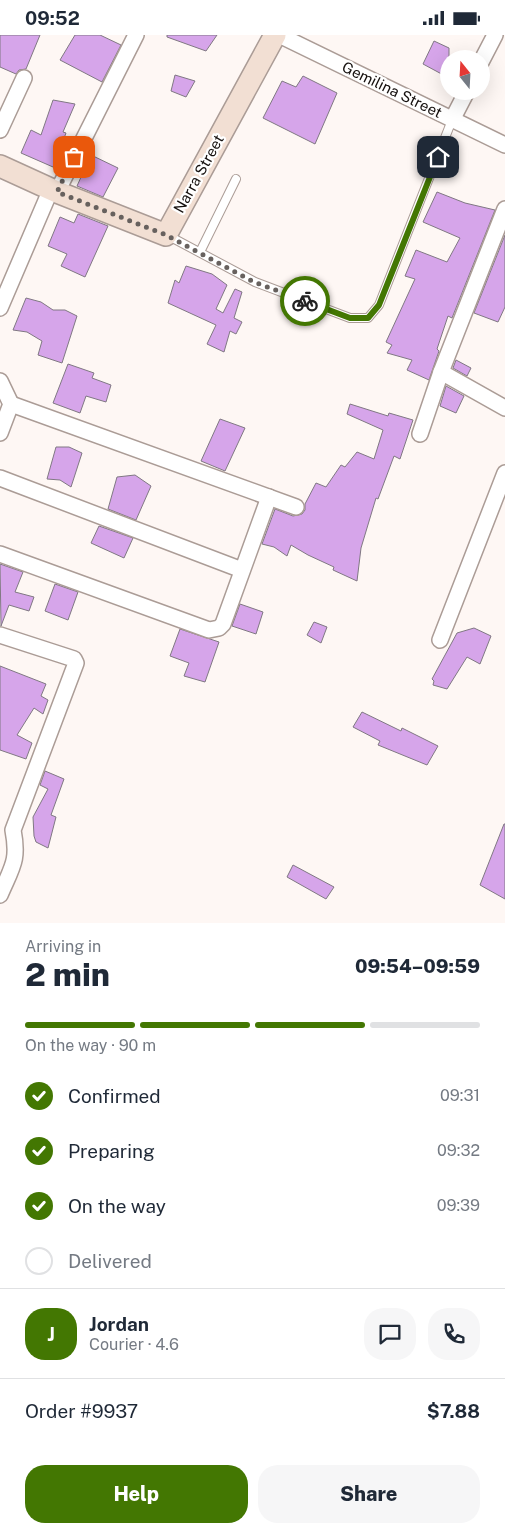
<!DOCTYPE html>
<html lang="en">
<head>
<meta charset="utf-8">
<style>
  body { margin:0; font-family:"Public Sans",sans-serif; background:#f6f6f7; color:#1f2937; height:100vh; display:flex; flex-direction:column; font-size:19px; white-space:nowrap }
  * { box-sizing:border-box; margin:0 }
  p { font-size:16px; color:#747a83 }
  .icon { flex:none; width:28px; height:28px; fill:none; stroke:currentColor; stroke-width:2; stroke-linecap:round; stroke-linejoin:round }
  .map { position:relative; height:888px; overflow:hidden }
  .panel { display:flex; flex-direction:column; background:#fff; flex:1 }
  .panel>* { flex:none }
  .needle { width:32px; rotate:342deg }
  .controls { position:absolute; left:440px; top:15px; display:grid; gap:10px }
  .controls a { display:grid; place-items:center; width:50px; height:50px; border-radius:50%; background:#fff; box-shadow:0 5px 20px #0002; font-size:25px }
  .pin { position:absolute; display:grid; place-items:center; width:42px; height:42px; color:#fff; margin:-21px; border-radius:10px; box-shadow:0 2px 8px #0006 }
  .courier { position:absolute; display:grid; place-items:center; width:50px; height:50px; margin:-25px; border:4px solid #437702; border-radius:50%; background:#fff; color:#222; box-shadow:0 1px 6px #0007 }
  .headline em { font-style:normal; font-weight:800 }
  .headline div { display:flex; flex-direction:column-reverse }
  .headline { display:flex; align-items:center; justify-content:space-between; height:85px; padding:0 25px }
  h1 { font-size:32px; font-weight:800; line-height:38px }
  .bar { display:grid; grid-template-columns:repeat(4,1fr); gap:8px 5px; align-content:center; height:60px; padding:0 25px }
  .bar i { height:6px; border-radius:4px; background:#e0e1e3 }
  .bar .current { background:#437702 }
  .bar p { grid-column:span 4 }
  .line { display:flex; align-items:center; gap:12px; padding:0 25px; border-top:1px solid #e0e1e3 }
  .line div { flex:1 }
  .round { display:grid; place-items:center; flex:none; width:52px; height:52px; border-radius:20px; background:#f6f6f7 }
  ol { padding:0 25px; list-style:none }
  li { display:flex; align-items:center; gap:15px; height:55px }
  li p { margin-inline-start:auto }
  li .icon { padding:5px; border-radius:50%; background:#437702; color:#fff; stroke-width:4 }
  li:last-child { color:#747a83 }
  li i { width:28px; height:28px; border:2px solid #e0e1e3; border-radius:50% }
  .action { display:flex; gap:10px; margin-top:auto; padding:10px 25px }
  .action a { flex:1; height:58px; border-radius:20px; background:#437702; color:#fff; font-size:20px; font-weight:800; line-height:58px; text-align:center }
  .action a+a { background:#f6f6f7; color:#1f2937 }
  .status { display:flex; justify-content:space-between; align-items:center; height:35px; padding:0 25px; background:#fff; direction:ltr }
  .status svg { height:14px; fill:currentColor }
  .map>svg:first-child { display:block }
</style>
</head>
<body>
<div class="status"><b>09:52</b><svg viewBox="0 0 49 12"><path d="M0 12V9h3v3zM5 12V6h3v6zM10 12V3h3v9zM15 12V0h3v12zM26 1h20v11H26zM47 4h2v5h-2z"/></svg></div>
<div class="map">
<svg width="505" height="888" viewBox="0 0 505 888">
  <rect width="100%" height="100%" fill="#fef7f4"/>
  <!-- building -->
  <g fill="#d6a5ea" stroke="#807883">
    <polygon points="0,0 40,0 26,34 19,35 16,39 0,32"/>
    <polygon points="75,0 100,0 121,10 102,47 60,25"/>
    <polygon points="167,0 217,0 206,16 167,2"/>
    <polygon points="434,6 449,13 449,43 423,29"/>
    <polygon points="175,40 195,46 186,62 171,56"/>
    <polygon points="303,41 337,58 315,109 263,83 282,46 296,52"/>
    <polygon points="53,65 75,69 63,97 66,98 53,132 21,118 31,95 41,100"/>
    <polygon points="91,120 118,133 103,162 77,151"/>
    <polygon points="437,157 465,168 495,175 452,283 448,281 437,314 439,316 429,345 407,335 412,325 387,318 392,310 386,307 415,244 405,241 416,215 447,227 460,203 423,187"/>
    <polygon points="78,179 108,191 85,242 61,231 67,219 48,211 60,182 74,188"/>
    <polygon points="505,200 505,272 498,287 474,278"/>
    <polygon points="186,231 212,239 227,250 216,274 223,278 235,254 242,257 234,283 242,287 236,299 230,296 224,317 207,309 216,290 168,268 175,245 179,248"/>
    <polygon points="26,263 41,267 53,275 65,275 77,281 62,328 38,320 42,306 27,297 13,295"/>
    <polygon points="456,325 471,333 467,341 453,333"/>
    <polygon points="68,329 94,338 92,343 111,350 106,367 86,361 80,378 53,368"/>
    <polygon points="446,351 464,361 456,378 440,371"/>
    <polygon points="350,369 388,381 389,378 413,385 400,424 394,421 378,464 376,463 361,513 357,546 333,535 334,532 308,520 291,510 287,521 274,512 262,509 275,474 293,481 302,479 305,475 305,469 316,448 326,452 341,430 345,432 357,417 374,424 383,395 347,379"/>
    <polygon points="220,384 245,393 225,436 201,426"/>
    <polygon points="56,412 69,412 82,418 71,452 60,445 47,444"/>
    <polygon points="135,440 151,451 136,485 108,474 117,442"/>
    <polygon points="99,491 133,503 124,523 91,508"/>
    <polygon points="0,529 23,537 15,557 34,562 29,576 9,570 1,591"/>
    <polygon points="55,549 78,557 68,585 45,576"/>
    <polygon points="240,569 263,577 256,599 232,591"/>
    <polygon points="314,587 327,592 321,608 307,600"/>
    <polygon points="474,593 491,601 480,629 467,622 447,654 433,650 434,646 432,644 457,598"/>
    <polygon points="180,594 219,607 205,647 184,641 189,628 170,621"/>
    <polygon points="0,631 46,649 41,661 48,665 43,679 34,673 17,700 32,708 26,724 0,715"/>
    <polygon points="362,677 401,696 402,693 438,711 427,730 378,710 380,706 353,692"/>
    <polygon points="45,736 64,744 51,780 56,782 48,813 36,807 34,801 33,782 48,754 40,750"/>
    <polygon points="504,789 505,789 505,864 480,850"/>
    <polygon points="293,830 334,852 326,864 287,842"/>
  </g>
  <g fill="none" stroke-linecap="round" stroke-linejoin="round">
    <defs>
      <g id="lane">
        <polyline points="167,200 255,247 350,283 368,283 379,270 452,85"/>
        <polyline points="200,217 236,144"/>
      </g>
      <g id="street">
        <polyline points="279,0 505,110"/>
        <polyline points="481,27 495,0"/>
        <polyline points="452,85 467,56"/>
        <polyline points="0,95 24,43"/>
        <polyline points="57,157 136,0"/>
        <polyline points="0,273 51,154"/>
        <polyline points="441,337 505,373"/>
        <polyline points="0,346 11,369 0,398"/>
        <polyline points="11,369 296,472"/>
        <polyline points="420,399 441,337 505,174"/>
        <polyline points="0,443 242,535"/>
        <polyline points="0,519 209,595 219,593 223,589 269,462"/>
        <path d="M0,600L74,624L76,628L13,795C19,826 12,832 0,860"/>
        <polyline points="440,605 505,438"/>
      </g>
      <polyline id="secondary" points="0,131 57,157 166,200 275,0"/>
    </defs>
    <!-- lane casing -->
    <use href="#lane" stroke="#ab9c96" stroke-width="10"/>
    <!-- street casing -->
    <use href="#street" stroke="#ab9c96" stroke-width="18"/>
    <!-- secondary casing -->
    <use href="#secondary" stroke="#ab9c96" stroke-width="24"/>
    <!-- lane -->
    <use href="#lane" stroke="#fff" stroke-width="8"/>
    <!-- street -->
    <use href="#street" stroke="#fff" stroke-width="15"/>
    <!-- secondary -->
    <use href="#secondary" stroke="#f2dfd3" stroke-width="21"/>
  </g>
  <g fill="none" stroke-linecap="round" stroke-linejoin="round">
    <!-- done -->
    <polyline stroke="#67615e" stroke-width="5" stroke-dasharray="0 9" points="74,122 57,157 166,200 254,247 305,266"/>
    <!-- route -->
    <polyline stroke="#437702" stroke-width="6" points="305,266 350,283 368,283 379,270 438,122"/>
  </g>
  <g text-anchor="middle" stroke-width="4.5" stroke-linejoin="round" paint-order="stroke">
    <!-- street labels -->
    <g font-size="15" fill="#15100e" stroke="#fff">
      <text transform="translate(392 55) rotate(26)" y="5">Gemilina Street</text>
      <text transform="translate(199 139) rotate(-61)" y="5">Narra Street</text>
    </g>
  </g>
</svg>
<div class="controls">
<a><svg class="needle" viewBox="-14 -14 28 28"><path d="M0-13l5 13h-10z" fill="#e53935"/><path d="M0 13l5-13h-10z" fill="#747a83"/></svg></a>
</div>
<div class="pin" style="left:74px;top:122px;background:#ea580c"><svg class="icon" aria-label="bag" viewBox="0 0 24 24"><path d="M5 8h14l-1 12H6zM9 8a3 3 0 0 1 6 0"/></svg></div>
<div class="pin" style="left:438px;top:122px;background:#1f2937"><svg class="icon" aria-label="home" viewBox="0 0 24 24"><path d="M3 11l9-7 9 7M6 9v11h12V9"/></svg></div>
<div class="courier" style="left:305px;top:266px"><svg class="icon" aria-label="bike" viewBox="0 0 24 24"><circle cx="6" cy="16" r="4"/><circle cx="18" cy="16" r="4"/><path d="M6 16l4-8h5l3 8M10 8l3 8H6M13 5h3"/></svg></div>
</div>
<section class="panel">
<div class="headline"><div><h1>2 min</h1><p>Arriving in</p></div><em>09:54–09:59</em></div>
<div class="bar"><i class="current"></i><i class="current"></i><i class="current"></i><i></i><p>On the way · 90 m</p></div>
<ol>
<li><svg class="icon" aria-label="check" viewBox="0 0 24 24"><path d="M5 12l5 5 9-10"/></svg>Confirmed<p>09:31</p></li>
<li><svg class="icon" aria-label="check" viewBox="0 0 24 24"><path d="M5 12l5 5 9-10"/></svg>Preparing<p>09:32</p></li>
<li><svg class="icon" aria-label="check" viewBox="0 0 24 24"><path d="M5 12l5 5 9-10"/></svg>On the way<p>09:39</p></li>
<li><i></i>Delivered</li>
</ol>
<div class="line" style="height:90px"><b class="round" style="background:#437702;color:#fff">J</b><div><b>Jordan</b><p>Courier · 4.6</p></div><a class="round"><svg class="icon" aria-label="chat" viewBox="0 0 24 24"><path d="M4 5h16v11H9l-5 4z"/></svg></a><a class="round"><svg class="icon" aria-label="phone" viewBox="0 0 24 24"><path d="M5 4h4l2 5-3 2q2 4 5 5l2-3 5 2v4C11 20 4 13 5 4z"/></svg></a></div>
<div class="line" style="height:65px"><div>Order #9937</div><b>$7.88</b></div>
<div class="action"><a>Help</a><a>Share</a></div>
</section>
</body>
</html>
